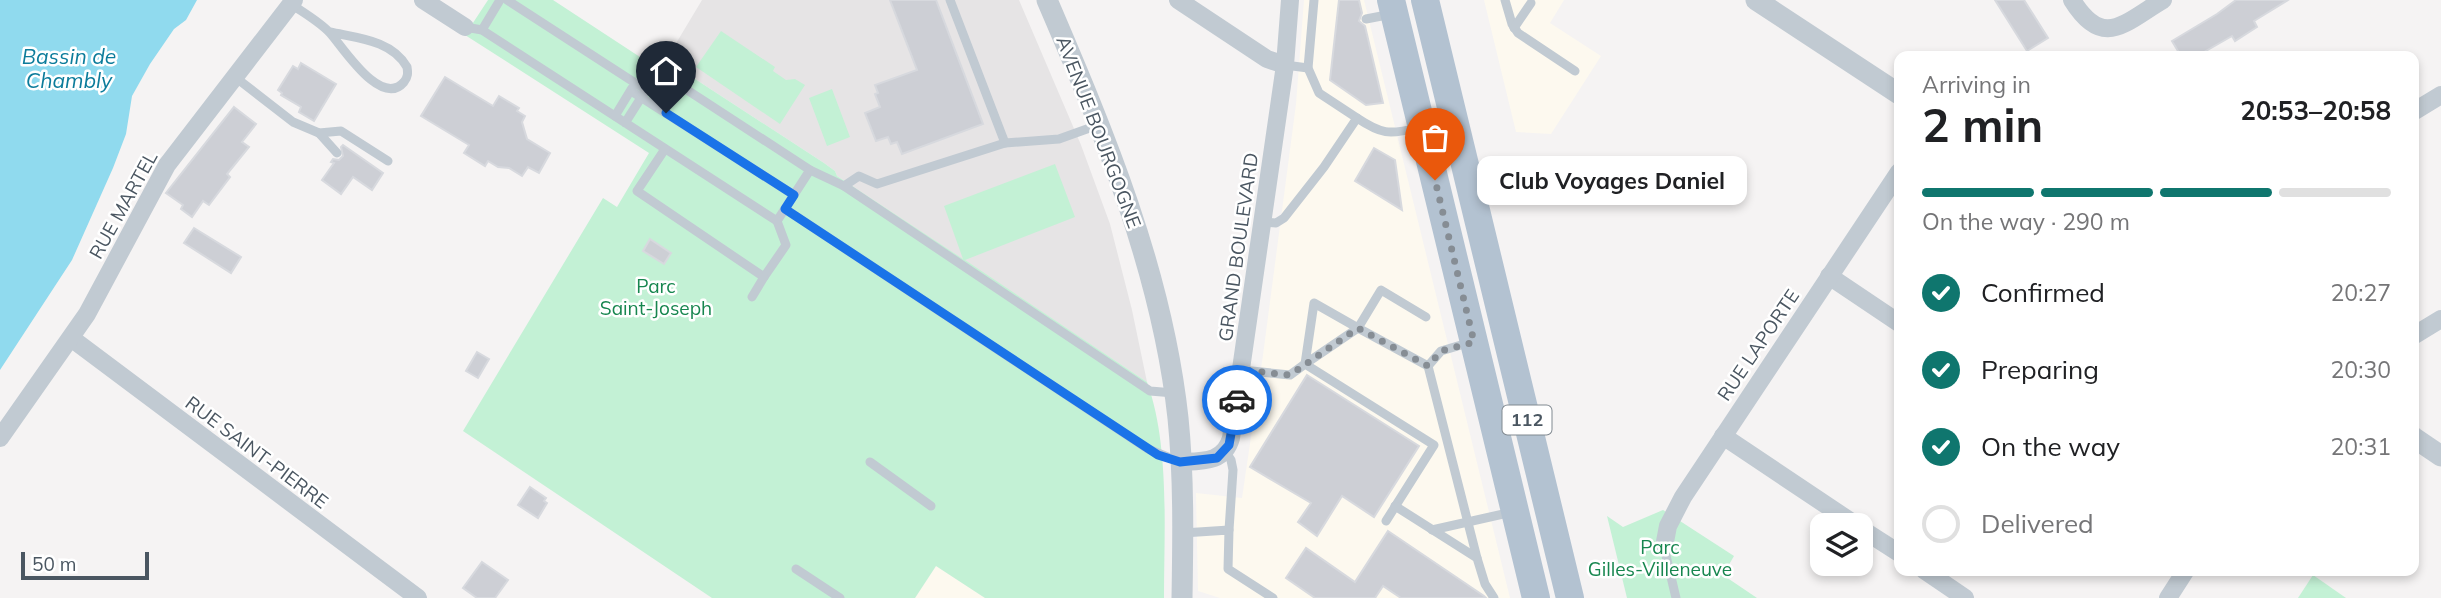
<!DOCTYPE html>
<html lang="en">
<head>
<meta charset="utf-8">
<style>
  body { margin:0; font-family:Mulish,sans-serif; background:#f6f6f6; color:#202124; height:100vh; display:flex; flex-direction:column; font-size:26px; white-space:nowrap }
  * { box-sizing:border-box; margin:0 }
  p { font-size:23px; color:#757577 }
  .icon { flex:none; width:38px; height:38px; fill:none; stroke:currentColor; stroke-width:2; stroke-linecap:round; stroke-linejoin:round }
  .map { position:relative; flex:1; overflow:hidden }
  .drawer { position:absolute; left:1894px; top:51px; width:525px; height:525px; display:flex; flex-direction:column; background:#fff; border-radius:14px; box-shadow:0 4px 10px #0003 }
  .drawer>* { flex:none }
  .tools { position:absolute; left:1810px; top:513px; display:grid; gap:14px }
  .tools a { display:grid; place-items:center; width:63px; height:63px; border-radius:14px; background:#fff; box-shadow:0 4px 10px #0003; font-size:35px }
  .scale { position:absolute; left:21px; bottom:18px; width:128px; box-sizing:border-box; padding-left:7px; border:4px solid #4a5661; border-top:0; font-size:19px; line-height:24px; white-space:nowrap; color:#4a5661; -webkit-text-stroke:5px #fff; paint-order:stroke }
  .pin { position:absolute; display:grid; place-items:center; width:60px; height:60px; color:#fff; margin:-72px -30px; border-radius:50% 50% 50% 0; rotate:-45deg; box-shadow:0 0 7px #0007 }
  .pin .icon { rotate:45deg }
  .courier { position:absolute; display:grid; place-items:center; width:70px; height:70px; margin:-35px; border:5px solid #1a73e8; border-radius:50%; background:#fff; color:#222; box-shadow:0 2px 9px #0007 }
  .bubble { position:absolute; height:49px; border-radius:14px; background:#fff; box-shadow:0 4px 10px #0003; font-size:23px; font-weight:700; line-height:49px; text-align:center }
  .summary em { font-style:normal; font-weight:700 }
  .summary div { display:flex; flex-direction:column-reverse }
  .summary { display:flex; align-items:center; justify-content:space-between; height:119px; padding:0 28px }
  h1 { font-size:46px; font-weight:700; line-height:52px }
  .bar { display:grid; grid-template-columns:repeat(4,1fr); gap:10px 7px; align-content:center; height:84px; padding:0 28px }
  .bar i { height:9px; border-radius:5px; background:#e0e0e0 }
  .bar .selected { background:#0f766e }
  .bar p { grid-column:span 4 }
  ol { padding:0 28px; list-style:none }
  li { display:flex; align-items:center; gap:21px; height:77px }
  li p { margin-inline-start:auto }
  li .icon { padding:7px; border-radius:50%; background:#0f766e; color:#fff; stroke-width:4 }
  li:last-child { color:#757577 }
  li i { width:38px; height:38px; border:4px solid #e0e0e0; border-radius:50% }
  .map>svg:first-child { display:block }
</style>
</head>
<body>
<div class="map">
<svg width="2441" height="598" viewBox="0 0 2441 598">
  <rect width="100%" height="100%" fill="#f5f3f3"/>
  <!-- commercial -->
  <g fill="#fdf9ef">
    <polygon points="1304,0 1364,0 1510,598 1220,598 1198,591 1196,493 1242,498 1263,355 1296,104"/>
    <polygon points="1484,0 1564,0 1550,23 1601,56 1551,134 1516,132"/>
    <polygon points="936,566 985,598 915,598"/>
  </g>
  <!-- education -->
  <polygon fill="#e6e4e5" points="702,0 1019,0 1081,145 1110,224 1132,310 1147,382 837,176 835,171 824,163 666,60"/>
  <!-- green -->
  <g fill="#c3f1d5">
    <path d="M488,0H553L640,57L666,60L824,163L835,171L837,176L963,259L944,206L1055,164L1075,217L965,260L1147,382C1170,445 1164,531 1164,598H985L936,566L915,598H712L463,431L603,198L617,207L649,153L465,35Z"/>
    <polygon points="721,31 775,67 773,71 786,80 795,79 805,85 780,124 696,67"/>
    <polygon points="832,89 850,137 827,146 809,98"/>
    <polygon points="1663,510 1734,556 1723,575 1757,598 1627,598 1607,516 1623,527"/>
    <polygon points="2313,575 2346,598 2298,598"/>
  </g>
  <!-- water -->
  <polygon fill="#90daee" points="0,0 197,0 186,20 174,29 150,64 132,96 126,134 113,168 72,260 0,370"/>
  <!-- building -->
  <g fill="#cdcfd5" stroke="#d7d9de" stroke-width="2">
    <polygon points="890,0 936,0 983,124 902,154 897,142 891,144 888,137 876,141 865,113 880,107 875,94 878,93 875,85 917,70"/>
    <polygon points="1339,0 1359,0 1362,13 1359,21 1365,26 1383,103 1366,105 1330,80"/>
    <polygon points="1995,0 2024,0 2048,38 2027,51"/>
    <polygon points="2236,0 2288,0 2254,21 2257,27 2235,41 2232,36 2197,56 2181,56 2172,41 2217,14"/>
    <polygon points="301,63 336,84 314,121 299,112 301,107 281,95 282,93 278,90 293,66 298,69"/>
    <polygon points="445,77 493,106 499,96 519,108 517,111 525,116 522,122 527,139 550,153 539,173 528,167 522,176 509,168 498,167 488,161 485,166 464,153 469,145 421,116"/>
    <polygon points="234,107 256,124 242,142 249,147 227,174 230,177 209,205 203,201 192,217 181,209 183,205 166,193"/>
    <polygon points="343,145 383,173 372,190 353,177 341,194 322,180 334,163 331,162 333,159 339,160 343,156 341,147"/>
    <polygon points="1374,148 1395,160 1402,210 1355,181"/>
    <polygon points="194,228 241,257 231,273 184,243"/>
    <polygon points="650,239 671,253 664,264 643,251"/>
    <polygon points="477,352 489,359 478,378 466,371"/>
    <polygon points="1307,375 1419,446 1374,517 1342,496 1317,536 1298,522 1311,503 1250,467"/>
    <polygon points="530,487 546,498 544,501 547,503 538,518 518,505"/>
    <polygon points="1388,531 1484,596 1486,598 1401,598 1383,586 1375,598 1315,598 1286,578 1306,548 1355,582"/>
    <polygon points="482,562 508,580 495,598 477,598 463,588"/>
  </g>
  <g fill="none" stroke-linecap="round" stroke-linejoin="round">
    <!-- service -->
    <g stroke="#c1cad2" stroke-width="9">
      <polyline points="507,0 646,90"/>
      <polyline points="950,0 1005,143"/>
      <polyline points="1505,0 1512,24 1518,33 1575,71"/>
      <path d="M291,4C304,13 320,22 330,33C342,46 381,109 404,82C408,77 408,73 407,67C392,40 357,38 330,32"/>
      <polyline points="1366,19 1392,14"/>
      <polyline points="465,27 482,30 777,221 810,170 658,71 625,123"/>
      <polyline points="1514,28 1531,3"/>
      <polyline points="482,30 500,0"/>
      <polyline points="1285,65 1308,68"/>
      <polyline points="235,77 293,122 319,133 341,131 388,161"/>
      <polyline points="631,91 794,195"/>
      <polyline points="615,116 632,88"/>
      <path d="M1357,118C1381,134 1389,135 1417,128"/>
      <polyline points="319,133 337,153"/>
      <polyline points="665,149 637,191 764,277 786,245 777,221"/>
      <polyline points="810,170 844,186 1150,391 1174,393"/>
      <polyline points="844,186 859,176 877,184 1005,143 1059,139 1098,125"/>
      <polyline points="785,209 1148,449 1180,462"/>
      <polyline points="1262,222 1276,223 1284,218 1324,167 1357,118 1319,93 1308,68 1314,0"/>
      <polyline points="752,297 764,277"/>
      <polyline points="1471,342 1441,351 1428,366 1477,558"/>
      <polyline points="1305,364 1314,303 1358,328 1381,290 1426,317"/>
      <polyline points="1305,364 1358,328 1428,366"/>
      <polyline points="1242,370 1290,375 1305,364 1434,445 1386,521"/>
      <polyline points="1225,451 1231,460 1233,470 1229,530"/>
      <polyline points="870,462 931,506"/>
      <polyline points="1395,506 1477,558 1485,584 1494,598"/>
      <polyline points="1432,530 1512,512"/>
      <polyline points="1183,533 1229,530 1228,569 1273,598"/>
      <polyline points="1664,547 1676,598"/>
      <polyline points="796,569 840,598"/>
    </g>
    <!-- minor -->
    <g stroke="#c1cad2" stroke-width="18">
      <polyline points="423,0 465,27"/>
      <polyline points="1178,0 1267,59 1285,65"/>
      <path d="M2072,0C2103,50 2124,23 2163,0"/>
      <polyline points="2413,112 2441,95"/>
      <polyline points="1829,276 1899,323"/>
      <polyline points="2413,336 2441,319"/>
      <polyline points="71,338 418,598"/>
      <polyline points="1723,436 1856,525"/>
      <polyline points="0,438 87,314 167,165 294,0"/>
      <path d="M1180,462C1202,461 1224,463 1231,438L1285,65L1290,0"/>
      <polyline points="1860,528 1899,553"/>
      <polyline points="1664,547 1668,526 1683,497 1899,172"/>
      <polyline points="1924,570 1965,598"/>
      <polyline points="2168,598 2186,570"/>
    </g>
    <!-- tertiary -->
    <g stroke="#c1cad2" stroke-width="21">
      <path d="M1047,0C1105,135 1162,271 1178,418C1184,477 1183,538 1182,598"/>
      <polyline points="1756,0 1899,94"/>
      <polyline points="2413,437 2441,456"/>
    </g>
    <!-- primary -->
    <g stroke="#b3c2d1" stroke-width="28">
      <polyline points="1391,0 1536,598"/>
      <polyline points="1425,0 1570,598"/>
    </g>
  </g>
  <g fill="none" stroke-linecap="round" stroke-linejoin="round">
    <!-- done -->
    <polyline stroke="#868d94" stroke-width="7" stroke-dasharray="0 12.6" points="1237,400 1242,370 1290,375 1358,328 1428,366 1441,351 1474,342 1435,180"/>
    <!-- route -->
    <polyline stroke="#1a73e8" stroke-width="9" points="666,113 794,195 785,209 1158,455 1180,462 1217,458 1229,445 1237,400"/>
  </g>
  <g text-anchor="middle" stroke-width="5" stroke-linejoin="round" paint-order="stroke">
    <!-- shield labels -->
    <rect fill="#fff" stroke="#808990" stroke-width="2" x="1502.5" y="405.5" width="49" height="29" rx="5"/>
    <g font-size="18" font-weight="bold" fill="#4a5661">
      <text x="1527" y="426">112</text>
    </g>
    <!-- street labels -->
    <g font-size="19" fill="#4a5661" stroke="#fff">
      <text transform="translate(1099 132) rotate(69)" y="7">AVENUE BOURGOGNE</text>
      <text transform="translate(123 205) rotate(-61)" y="7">RUE MARTEL</text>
      <text transform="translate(1238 247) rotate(-82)" y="7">GRAND BOULEVARD</text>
      <text transform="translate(1758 345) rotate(-56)" y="7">RUE LAPORTE</text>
      <text transform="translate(257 452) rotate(37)" y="7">RUE SAINT-PIERRE</text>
    </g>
    <!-- park labels -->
    <g font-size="19" fill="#17864f" stroke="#fff">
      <text x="656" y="293">Parc<tspan x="656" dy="22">Saint-Joseph</tspan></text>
      <text x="1660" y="554">Parc<tspan x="1660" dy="22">Gilles-Villeneuve</tspan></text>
    </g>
    <!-- water labels -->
    <g font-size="21" font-style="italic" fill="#0c7c9b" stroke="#fff">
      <text x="69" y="64">Bassin de<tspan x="69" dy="24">Chambly</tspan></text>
    </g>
  </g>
</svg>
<div class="tools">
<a><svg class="icon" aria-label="layers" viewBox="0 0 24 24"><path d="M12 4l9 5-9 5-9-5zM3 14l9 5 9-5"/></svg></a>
</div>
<div class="scale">50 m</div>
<div class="pin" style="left:1435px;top:180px;background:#ea580c"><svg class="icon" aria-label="bag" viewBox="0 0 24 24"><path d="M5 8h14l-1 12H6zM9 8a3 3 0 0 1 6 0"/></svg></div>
<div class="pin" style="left:666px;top:113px;background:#1f2937"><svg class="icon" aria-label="home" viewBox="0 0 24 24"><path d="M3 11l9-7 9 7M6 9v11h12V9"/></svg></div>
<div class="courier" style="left:1237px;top:400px"><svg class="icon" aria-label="car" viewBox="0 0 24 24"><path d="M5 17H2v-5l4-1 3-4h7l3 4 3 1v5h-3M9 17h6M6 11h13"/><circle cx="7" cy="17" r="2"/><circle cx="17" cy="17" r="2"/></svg></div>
<div class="bubble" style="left:1477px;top:156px;width:270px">Club Voyages Daniel</div>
<section class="drawer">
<div class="summary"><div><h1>2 min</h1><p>Arriving in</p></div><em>20:53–20:58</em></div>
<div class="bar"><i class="selected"></i><i class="selected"></i><i class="selected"></i><i></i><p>On the way · 290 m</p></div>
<ol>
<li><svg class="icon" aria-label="check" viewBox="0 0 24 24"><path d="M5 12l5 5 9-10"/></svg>Confirmed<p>20:27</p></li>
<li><svg class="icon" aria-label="check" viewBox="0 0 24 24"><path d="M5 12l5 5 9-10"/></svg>Preparing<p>20:30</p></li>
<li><svg class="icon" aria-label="check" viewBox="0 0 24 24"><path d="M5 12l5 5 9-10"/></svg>On the way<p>20:31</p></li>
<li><i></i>Delivered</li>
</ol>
</section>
</div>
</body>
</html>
